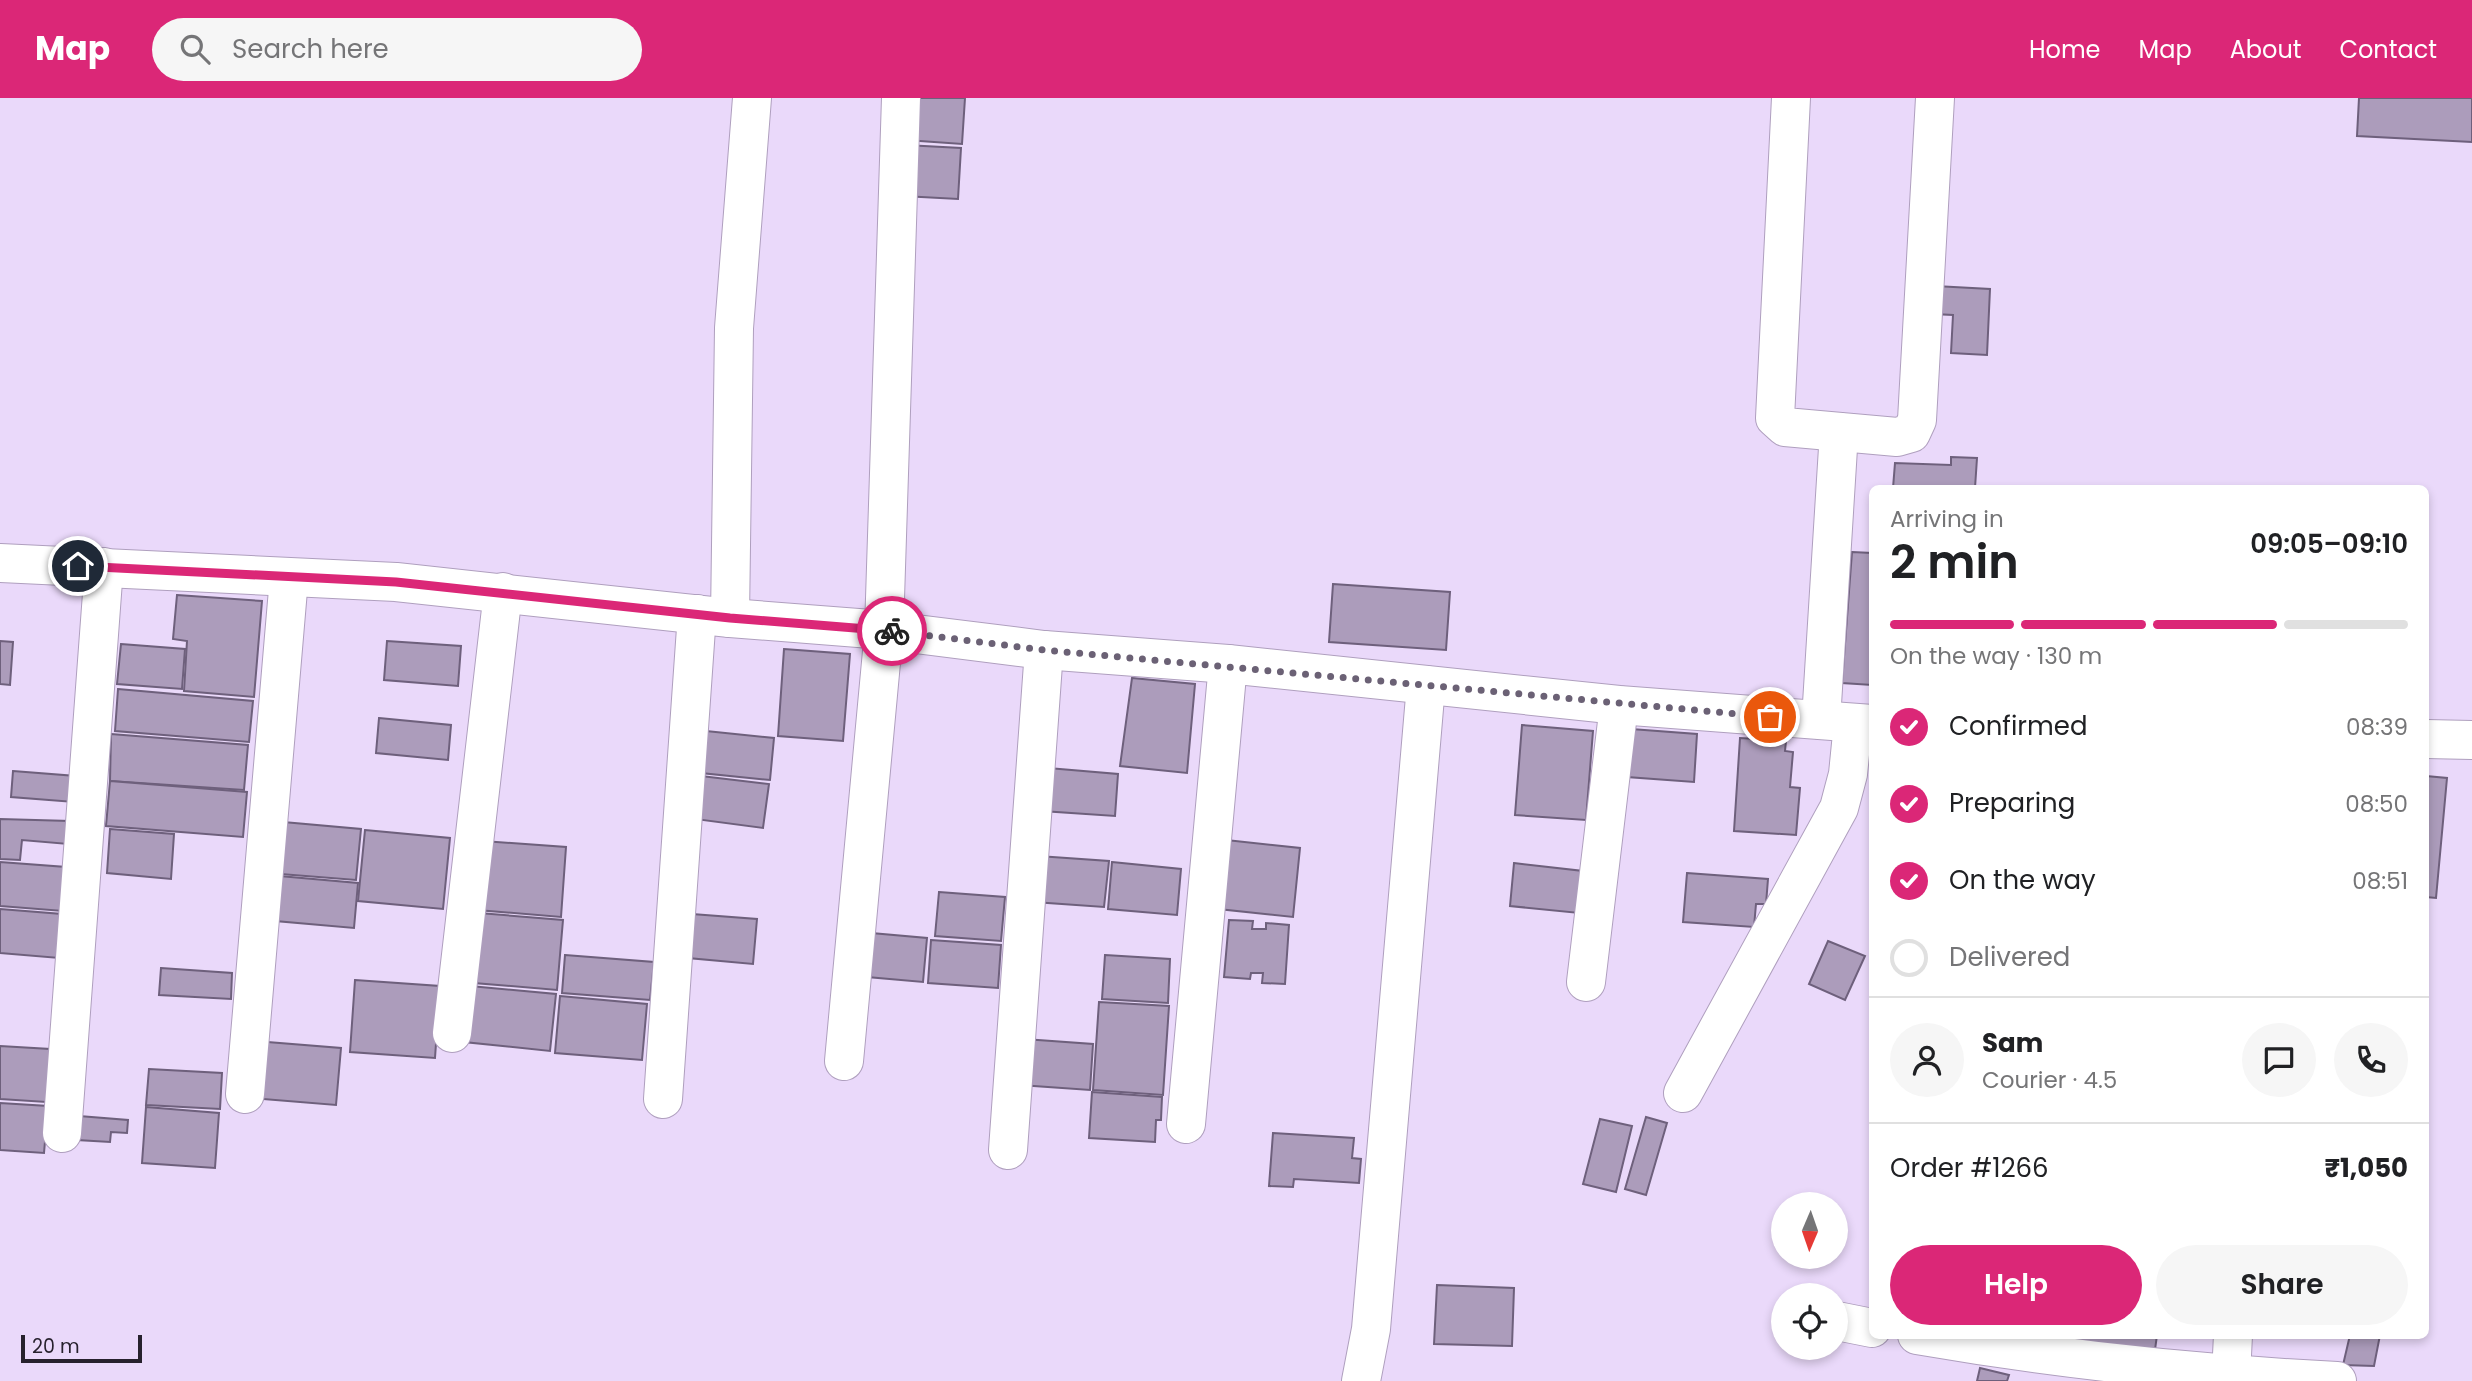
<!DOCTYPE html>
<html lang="en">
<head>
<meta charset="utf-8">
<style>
  body { margin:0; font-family:Poppins,sans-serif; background:#f6f6f6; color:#202124; height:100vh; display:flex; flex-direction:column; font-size:26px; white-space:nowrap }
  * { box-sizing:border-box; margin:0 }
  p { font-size:23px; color:#757577 }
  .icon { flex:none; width:38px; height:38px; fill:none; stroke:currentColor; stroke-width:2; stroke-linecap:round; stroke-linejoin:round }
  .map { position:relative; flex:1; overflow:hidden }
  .details { position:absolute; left:1869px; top:387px; width:560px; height:854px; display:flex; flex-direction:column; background:#fff; border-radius:10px; box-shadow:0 4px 10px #0003 }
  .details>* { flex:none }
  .needle { width:46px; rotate:182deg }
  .buttons { position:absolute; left:1771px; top:1094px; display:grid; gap:14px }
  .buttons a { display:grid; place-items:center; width:77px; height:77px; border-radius:50%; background:#fff; box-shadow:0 4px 10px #0003; font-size:35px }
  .scale { position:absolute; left:21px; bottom:18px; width:121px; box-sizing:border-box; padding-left:7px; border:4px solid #27212d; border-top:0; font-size:19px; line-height:24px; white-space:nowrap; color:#27212d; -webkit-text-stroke:5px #ead9fa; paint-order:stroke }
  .pin { position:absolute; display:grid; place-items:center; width:60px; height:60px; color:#fff; margin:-30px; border:4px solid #fff; border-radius:50%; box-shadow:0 2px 7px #0007 }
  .courier { position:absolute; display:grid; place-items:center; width:70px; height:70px; margin:-35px; border:5px solid #db2777; border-radius:50%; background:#fff; color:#222; box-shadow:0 2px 9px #0007 }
  .summary em { font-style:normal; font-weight:600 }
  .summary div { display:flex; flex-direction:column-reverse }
  .summary { display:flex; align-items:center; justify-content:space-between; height:119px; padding:0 21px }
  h1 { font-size:46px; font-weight:600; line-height:52px }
  .bar { display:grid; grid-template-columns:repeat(4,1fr); gap:10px 7px; align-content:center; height:84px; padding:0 21px }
  .bar i { height:9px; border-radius:5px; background:#e0e0e0 }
  .bar .selected { background:#db2777 }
  .bar p { grid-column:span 4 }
  .line { display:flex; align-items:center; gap:18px; padding:0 21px; border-top:2px solid #e0e0e0 }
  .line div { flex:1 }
  .round { display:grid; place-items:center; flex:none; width:74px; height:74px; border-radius:37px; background:#f6f6f6 }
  ol { padding:0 21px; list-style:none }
  li { display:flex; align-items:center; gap:21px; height:77px }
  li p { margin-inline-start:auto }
  li .icon { padding:7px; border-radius:50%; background:#db2777; color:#fff; stroke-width:4 }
  li:last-child { color:#757577 }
  li i { width:38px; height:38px; border:4px solid #e0e0e0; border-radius:50% }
  .action { display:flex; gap:14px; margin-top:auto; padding:14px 21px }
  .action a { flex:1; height:80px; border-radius:42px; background:#db2777; color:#fff; font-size:28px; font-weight:600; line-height:80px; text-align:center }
  .action a+a { background:#f6f6f6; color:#202124 }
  header { display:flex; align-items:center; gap:42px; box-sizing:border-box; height:98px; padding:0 35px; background:#db2777; color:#fff }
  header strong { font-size:33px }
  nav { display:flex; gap:38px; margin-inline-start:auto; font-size:24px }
  .search { width:490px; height:63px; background:#f6f6f6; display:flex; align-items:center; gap:18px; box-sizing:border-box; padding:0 24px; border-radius:38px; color:#757577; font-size:26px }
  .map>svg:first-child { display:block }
</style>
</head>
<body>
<header>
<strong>Map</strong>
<div class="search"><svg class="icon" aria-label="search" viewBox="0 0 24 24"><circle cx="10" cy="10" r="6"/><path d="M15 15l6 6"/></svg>Search here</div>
<nav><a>Home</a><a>Map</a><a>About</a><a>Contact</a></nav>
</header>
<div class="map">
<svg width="2472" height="1283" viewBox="0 0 2472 1283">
  <rect width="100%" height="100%" fill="#ead9fa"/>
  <!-- building -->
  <g fill="#ac9cbb" stroke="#6e607c" stroke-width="2">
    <polygon points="908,0 965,0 962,46 906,42"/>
    <polygon points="2359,0 2472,0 2472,44 2357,38"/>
    <polygon points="905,47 961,50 958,101 903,98"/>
    <polygon points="1935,188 1990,191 1987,257 1951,255 1953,217 1933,216"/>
    <polygon points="1951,359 1977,360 1975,390 1893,390 1895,365 1951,367"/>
    <polygon points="1852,454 1872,455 1872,587 1842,585"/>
    <polygon points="1333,486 1450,494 1446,552 1329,544"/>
    <polygon points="177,497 262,503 254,599 184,593 187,543 173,541"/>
    <polygon points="0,543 13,544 10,587 0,586"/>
    <polygon points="387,543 461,548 458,588 384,582"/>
    <polygon points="121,546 185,551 182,591 117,586"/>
    <polygon points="784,551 850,556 843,643 778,638"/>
    <polygon points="1132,580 1195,586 1187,675 1120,668"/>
    <polygon points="118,591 253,603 249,644 115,633"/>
    <polygon points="379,620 451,627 448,662 376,655"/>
    <polygon points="1522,627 1593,633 1586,722 1515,717"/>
    <polygon points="1631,631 1697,636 1694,684 1627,679"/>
    <polygon points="706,633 774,640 770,682 701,675"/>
    <polygon points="111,636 248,647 244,692 110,683"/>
    <polygon points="1740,640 1786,643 1785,653 1793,654 1790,689 1800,690 1796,737 1734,733"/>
    <polygon points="1048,670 1118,676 1115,718 1042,713"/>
    <polygon points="13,673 76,678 74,704 11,699"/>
    <polygon points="701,678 769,686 763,730 695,721"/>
    <polygon points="2426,678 2447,680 2436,800 2426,799"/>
    <polygon points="110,683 247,694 243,739 106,728"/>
    <polygon points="0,721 70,723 68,746 22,742 20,762 0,761"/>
    <polygon points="272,723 361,731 356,782 268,775"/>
    <polygon points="110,731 174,736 171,781 107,775"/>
    <polygon points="365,732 450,740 443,811 358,803"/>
    <polygon points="1217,741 1300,750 1293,819 1209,810"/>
    <polygon points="483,743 566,749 561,819 477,812"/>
    <polygon points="1038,758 1109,763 1104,809 1034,804"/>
    <polygon points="0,764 66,769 63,813 0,808"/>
    <polygon points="1112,764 1181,771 1177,817 1108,811"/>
    <polygon points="1514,765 1583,773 1579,815 1510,808"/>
    <polygon points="1687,775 1768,781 1766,806 1756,806 1754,829 1683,824"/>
    <polygon points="268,777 358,785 354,830 264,822"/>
    <polygon points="939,794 1005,799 1001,843 935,838"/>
    <polygon points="0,811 62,816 59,860 0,855"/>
    <polygon points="479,815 563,822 557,892 474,885"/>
    <polygon points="692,816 757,821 753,866 688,860"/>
    <polygon points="1229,822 1253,823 1252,831 1266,831 1266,825 1289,827 1285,886 1262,885 1263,875 1251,875 1250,881 1224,879"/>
    <polygon points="860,834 927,840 923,884 856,878"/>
    <polygon points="931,842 1001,847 998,890 928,885"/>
    <polygon points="1828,843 1865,858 1845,902 1809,886"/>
    <polygon points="565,857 654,864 650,902 562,895"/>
    <polygon points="1105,857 1170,861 1168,905 1102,901"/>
    <polygon points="161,870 232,875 231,901 159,897"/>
    <polygon points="355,882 440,888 435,960 350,954"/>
    <polygon points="470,888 556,896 550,953 464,944"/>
    <polygon points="560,898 647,906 642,962 555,955"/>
    <polygon points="1099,904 1169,908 1163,997 1093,992"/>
    <polygon points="1024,941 1093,946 1090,992 1020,987"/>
    <polygon points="255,943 341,950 336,1007 250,1000"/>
    <polygon points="0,948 50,951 46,1004 0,1001"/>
    <polygon points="149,971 222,975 220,1011 146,1007"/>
    <polygon points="1092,994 1162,999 1161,1022 1156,1022 1155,1044 1089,1040"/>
    <polygon points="0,1005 48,1008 44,1055 0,1052"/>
    <polygon points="146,1009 219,1015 215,1070 142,1065"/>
    <polygon points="79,1018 128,1022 127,1035 111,1034 110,1044 77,1042"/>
    <polygon points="1646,1019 1667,1025 1646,1097 1625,1091"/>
    <polygon points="1600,1021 1632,1028 1616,1094 1583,1086"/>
    <polygon points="1273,1035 1354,1040 1352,1060 1361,1061 1359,1085 1294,1081 1293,1089 1269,1088"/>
    <polygon points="1437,1187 1514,1190 1512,1248 1434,1246"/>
    <polygon points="2058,1237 2157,1237 2155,1252 2056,1250"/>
    <polygon points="2350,1237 2380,1237 2374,1268 2343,1267"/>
    <polygon points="1980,1270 2009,1277 2007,1283 1977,1283"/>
  </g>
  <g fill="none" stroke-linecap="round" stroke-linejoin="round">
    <defs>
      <g id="minor">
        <polyline points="1791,0 1775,320 1785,329 1897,339 1911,335 1917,322 1935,0"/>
        <polyline points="0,465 396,484 730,520 884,532 1044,552 1228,566 1619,607 1872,626"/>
        <polyline points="730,520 734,230 752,0"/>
        <polyline points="1821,622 1839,334"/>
        <polyline points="2426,641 2472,642"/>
        <polyline points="1586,884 1619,607"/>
        <polyline points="452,935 503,494"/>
        <polyline points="844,963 884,532 901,0"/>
        <polyline points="1683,995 1839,710 1848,676 1853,626"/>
        <polyline points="245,996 289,480"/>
        <polyline points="663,1001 697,516"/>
        <polyline points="1186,1026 1228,566"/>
        <polyline points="62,1035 104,469"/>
        <polyline points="1008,1052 1044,552"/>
        <polyline points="1837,1223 1872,1230"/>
        <path d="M1917,1237C2056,1261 2196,1276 2337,1283"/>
        <polyline points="2231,1277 2233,1237"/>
        <polyline points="1361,1283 1371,1231 1426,587"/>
      </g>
    </defs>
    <!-- minor casing -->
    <use href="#minor" stroke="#af9fbe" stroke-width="40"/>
    <!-- minor -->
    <use href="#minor" stroke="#fff" stroke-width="38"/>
  </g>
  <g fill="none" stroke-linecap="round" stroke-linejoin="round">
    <!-- done -->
    <polyline stroke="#6b6175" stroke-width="7" stroke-dasharray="0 12.6" points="892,533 1044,552 1770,619"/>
    <!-- route -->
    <polyline stroke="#db2777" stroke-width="9" points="78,468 396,484 730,520 892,533"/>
  </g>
</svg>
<div class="buttons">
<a><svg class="needle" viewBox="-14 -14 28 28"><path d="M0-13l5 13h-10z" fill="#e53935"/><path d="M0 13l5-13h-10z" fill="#757577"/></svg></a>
<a><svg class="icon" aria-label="locate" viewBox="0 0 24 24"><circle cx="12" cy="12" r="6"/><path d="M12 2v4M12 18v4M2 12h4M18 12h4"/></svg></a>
</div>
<div class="scale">20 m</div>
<div class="pin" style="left:1770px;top:619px;background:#ea580c"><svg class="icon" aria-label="bag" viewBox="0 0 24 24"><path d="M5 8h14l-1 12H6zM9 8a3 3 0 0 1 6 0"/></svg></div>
<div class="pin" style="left:78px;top:468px;background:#1f2937"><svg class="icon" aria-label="home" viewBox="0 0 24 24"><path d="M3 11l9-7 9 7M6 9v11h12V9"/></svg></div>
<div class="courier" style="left:892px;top:533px"><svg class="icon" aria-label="bike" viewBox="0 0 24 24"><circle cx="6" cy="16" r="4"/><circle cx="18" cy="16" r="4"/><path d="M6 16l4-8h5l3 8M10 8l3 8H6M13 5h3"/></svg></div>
<section class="details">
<div class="summary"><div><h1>2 min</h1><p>Arriving in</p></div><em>09:05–09:10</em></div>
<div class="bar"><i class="selected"></i><i class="selected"></i><i class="selected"></i><i></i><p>On the way · 130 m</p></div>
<ol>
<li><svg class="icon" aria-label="check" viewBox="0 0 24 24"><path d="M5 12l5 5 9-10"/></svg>Confirmed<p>08:39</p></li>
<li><svg class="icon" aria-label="check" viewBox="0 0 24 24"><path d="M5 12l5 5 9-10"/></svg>Preparing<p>08:50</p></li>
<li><svg class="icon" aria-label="check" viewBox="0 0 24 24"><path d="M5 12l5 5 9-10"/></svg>On the way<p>08:51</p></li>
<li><i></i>Delivered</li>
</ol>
<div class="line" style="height:126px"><a class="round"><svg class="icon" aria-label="person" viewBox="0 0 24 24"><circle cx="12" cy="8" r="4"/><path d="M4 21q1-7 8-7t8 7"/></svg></a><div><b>Sam</b><p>Courier · 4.5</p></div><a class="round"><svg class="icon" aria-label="chat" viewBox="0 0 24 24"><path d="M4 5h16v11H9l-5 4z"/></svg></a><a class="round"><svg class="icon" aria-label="phone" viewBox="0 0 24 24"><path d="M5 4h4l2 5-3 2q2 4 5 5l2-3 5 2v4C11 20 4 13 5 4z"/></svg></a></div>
<div class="line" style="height:91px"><div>Order #1266</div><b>₹1,050</b></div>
<div class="action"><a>Help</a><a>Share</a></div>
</section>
</div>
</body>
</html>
